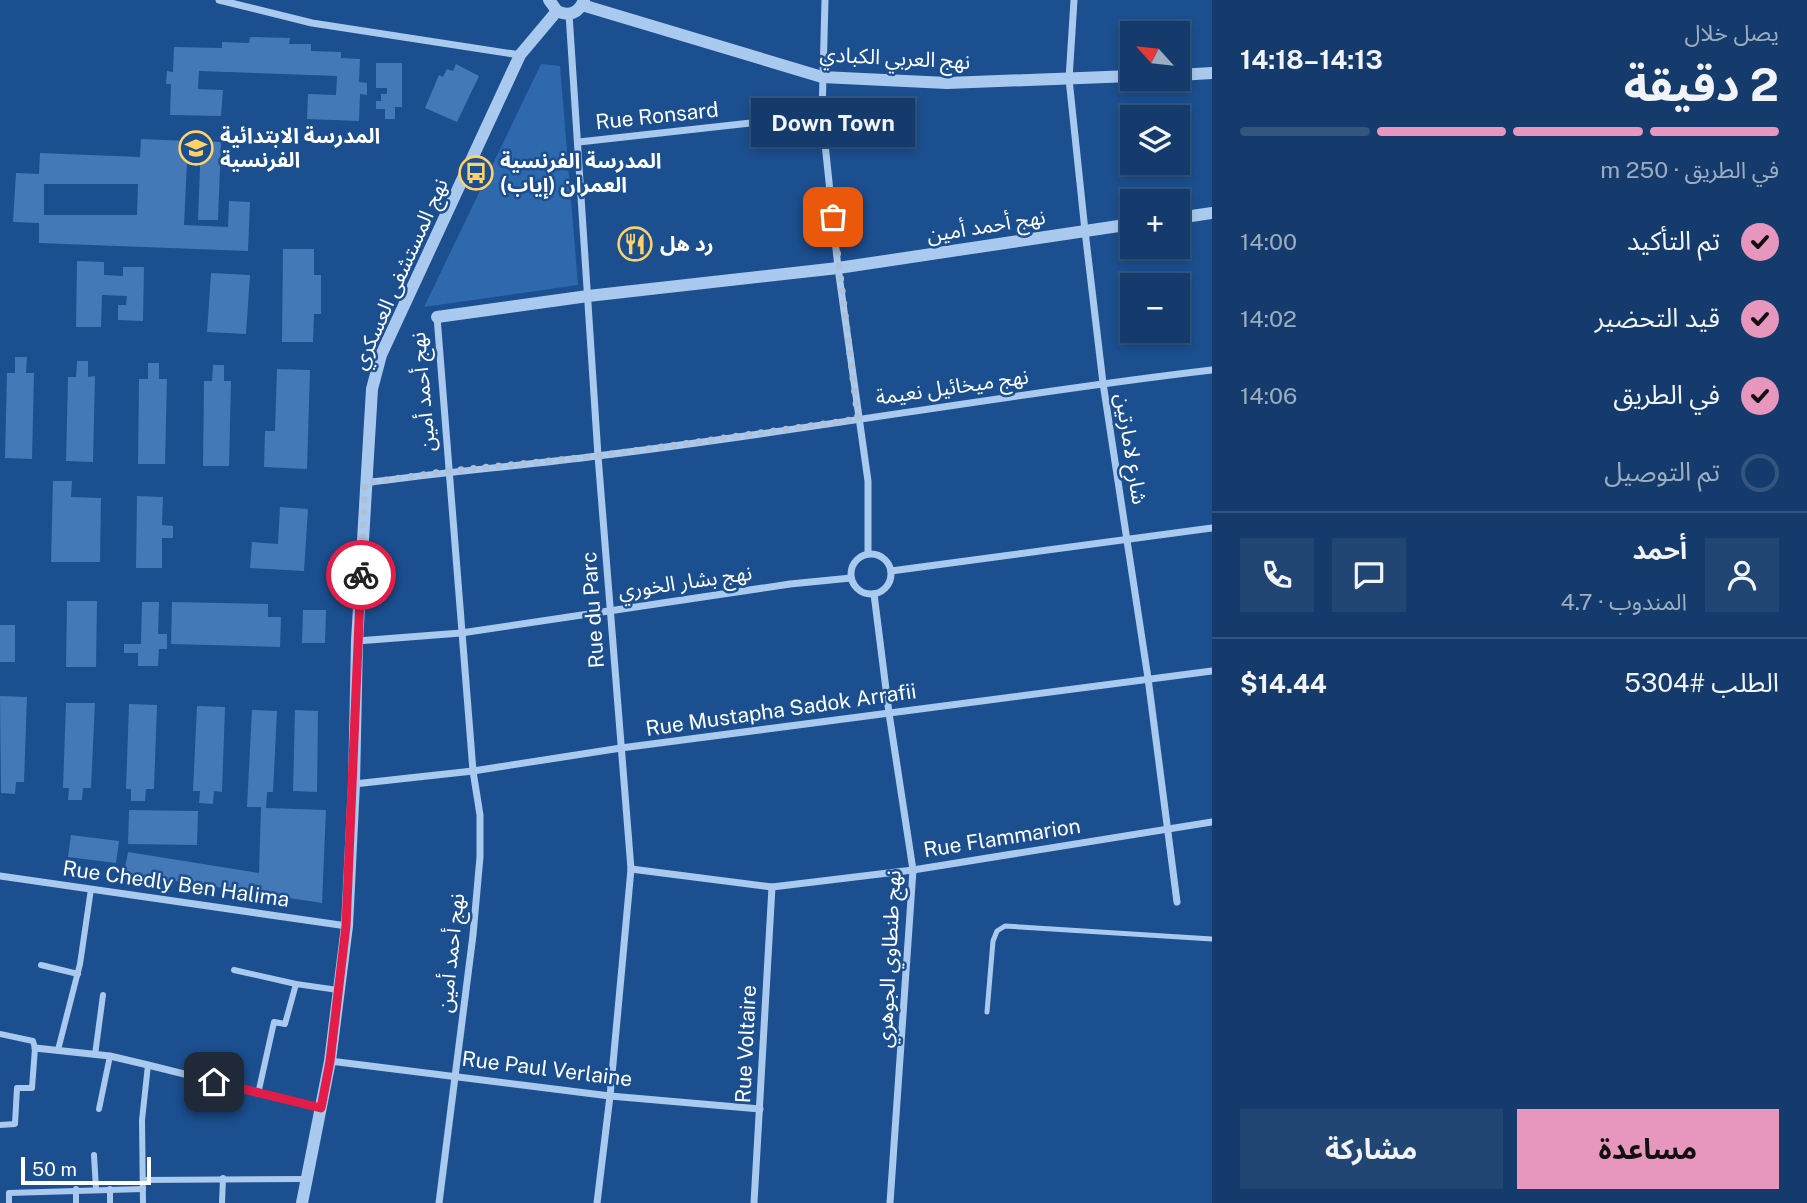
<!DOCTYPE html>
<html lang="ar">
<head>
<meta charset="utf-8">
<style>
  body { margin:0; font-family:"Public Sans","Noto Sans Arabic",sans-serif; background:#214673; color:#f1f3f6; direction:rtl; height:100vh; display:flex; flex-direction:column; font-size:26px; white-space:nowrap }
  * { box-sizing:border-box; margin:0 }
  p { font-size:23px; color:#9dadc1 }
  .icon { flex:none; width:38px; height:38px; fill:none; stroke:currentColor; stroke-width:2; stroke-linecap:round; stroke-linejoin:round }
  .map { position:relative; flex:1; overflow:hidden; direction:ltr }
  .drawer { display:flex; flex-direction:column; background:#143b6b; width:595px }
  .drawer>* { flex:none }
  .needle { width:46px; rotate:297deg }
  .tools { position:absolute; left:1120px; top:21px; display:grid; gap:14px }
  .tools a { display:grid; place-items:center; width:70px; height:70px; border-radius:0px; background:#143b6b; box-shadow:0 4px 10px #0003,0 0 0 2px #33557e; font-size:35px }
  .scale { position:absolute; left:21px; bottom:18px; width:130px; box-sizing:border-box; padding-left:7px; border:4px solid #fff; border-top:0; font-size:19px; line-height:24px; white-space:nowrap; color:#fff; -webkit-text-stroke:5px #1b4f8f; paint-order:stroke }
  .pin { position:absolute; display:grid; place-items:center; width:60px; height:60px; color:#fff; margin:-30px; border-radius:14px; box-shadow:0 4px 10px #0006 }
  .courier { position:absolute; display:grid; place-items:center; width:70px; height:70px; margin:-35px; border:5px solid #e11d48; border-radius:50%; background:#fff; color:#222; box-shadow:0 2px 9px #0007 }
  .bubble { position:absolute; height:49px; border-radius:0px; background:#143b6b; box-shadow:0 4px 10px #0003,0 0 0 2px #33557e; font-size:23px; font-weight:700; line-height:49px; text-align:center; direction:rtl }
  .overview em { font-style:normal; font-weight:700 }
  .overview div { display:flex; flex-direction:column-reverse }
  .overview { display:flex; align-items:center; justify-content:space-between; height:119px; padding:0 28px }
  h1 { font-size:46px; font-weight:700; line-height:52px }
  .bar { display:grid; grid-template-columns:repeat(4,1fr); gap:10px 7px; align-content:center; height:84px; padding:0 28px }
  .bar i { height:9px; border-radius:5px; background:#33557e }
  .bar .current { background:#e797bd }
  .bar p { grid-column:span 4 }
  .line { display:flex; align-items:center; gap:18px; padding:0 28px; border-top:2px solid #33557e }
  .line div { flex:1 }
  .round { display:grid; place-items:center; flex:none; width:74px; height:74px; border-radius:0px; background:#214673 }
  ol { padding:0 28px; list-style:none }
  li { display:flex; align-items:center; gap:21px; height:77px }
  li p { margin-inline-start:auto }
  li .icon { padding:7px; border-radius:50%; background:#e797bd; color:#111; stroke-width:4 }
  li:last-child { color:#9dadc1 }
  li i { width:38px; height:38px; border:4px solid #33557e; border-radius:50% }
  .button { display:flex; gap:14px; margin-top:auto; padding:14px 28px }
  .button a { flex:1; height:80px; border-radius:0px; background:#e797bd; color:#111; font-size:28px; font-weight:700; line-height:80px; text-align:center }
  .button a+a { background:#214673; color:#f1f3f6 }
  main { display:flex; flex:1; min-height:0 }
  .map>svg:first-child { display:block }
</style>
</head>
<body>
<main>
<section class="drawer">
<div class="overview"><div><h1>2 دقيقة</h1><p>يصل خلال</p></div><em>14:13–14:18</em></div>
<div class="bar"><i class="current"></i><i class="current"></i><i class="current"></i><i></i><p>في الطريق · 250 m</p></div>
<ol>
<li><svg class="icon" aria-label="check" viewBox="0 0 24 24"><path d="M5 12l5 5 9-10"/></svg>تم التأكيد<p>14:00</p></li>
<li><svg class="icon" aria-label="check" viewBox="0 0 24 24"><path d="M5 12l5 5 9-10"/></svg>قيد التحضير<p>14:02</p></li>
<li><svg class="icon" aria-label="check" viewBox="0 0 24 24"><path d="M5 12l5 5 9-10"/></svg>في الطريق<p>14:06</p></li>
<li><i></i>تم التوصيل</li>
</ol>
<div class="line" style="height:126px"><a class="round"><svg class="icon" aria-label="person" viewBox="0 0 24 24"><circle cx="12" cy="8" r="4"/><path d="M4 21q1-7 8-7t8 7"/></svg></a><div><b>أحمد</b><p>المندوب · 4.7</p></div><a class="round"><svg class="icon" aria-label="chat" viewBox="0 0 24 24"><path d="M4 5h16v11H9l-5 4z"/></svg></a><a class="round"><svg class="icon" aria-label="phone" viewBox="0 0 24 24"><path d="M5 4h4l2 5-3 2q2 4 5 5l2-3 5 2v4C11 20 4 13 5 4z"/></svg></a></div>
<div class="line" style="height:91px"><div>الطلب #5304</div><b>$14.44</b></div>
<div class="button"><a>مساعدة</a><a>مشاركة</a></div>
</section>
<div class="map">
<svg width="1212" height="1203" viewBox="0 0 1212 1203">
  <rect width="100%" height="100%" fill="#1b4f8f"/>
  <!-- green -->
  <polygon fill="#2e69ad" points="541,64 560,66 578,285 424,307"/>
  <!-- building -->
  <g fill="#4478b7" fill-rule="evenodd">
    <polygon points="250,37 290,38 289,44 311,44 311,51 341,52 341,58 360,59 359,82 367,83 367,95 360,94 359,121 307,119 308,94 336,95 337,76 199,71 198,89 223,90 221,116 170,115 171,84 166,84 167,71 173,72 174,47 222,48 222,42 249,43"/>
    <polygon points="376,63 402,63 402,107 395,107 395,119 385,119 385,109 376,109 376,101 381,101 381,94 387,94 387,88 376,88"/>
    <polygon points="456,64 479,76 457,122 425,108 439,75 443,77 447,69 453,71"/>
    <path d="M141,139L188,141L184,225L228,227L229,201L250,202L248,251L39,243V223L13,222L16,173L39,174L40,153L140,157ZM44,184H138L137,215H44Z"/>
    <polygon points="201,141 221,142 218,220 198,220"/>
    <polygon points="283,249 314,249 314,275 321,275 321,314 314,314 313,342 282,342"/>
    <polygon points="77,261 104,262 104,275 123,276 123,267 144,267 143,321 118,320 118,305 126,305 127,296 102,295 101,327 76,327"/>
    <polygon points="211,273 250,275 246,334 207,332"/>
    <polygon points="15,357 27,357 26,373 34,373 32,459 5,458 7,373 15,373"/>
    <polygon points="77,361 88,361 88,377 95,376 93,462 66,461 68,377 76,377"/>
    <polygon points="148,363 159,363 159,379 167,379 165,464 138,464 139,379 148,379"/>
    <polygon points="213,365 224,365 224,381 231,381 229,466 203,466 204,381 212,381"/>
    <polygon points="277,369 310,370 307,469 264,467 265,431 275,431"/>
    <polygon points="53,481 72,481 71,497 101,498 100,562 51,562"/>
    <polygon points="137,496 163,497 162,525 173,526 173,538 162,538 162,568 136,568"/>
    <polygon points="280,507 308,509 304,571 250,568 252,542 278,544"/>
    <polygon points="67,601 97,601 96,667 66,667"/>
    <polygon points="142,602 159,602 158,634 167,634 167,649 159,649 158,666 138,666 138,653 124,653 124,644 141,644"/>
    <polygon points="172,602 268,604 268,617 281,617 280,647 171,644"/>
    <polygon points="303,610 326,610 325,643 302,643"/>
    <rect x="0" y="625" width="15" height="37"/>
    <polygon points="0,696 27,697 24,782 16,782 15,794 1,793"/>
    <polygon points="66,703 95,703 91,788 83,788 82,800 68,800 69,788 63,788"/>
    <polygon points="129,704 157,705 154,789 146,789 145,801 131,801 131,789 126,789"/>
    <polygon points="197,706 225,707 222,792 214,791 213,804 199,803 200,791 193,791"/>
    <polygon points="252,710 277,711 273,792 267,792 266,808 326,810 322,903 124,873 128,852 259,873 261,807 247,807"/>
    <polygon points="295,710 318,711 317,792 293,791"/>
    <polygon points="129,810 198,811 197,845 128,844"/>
    <polygon points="71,835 119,841 116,863 68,857"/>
  </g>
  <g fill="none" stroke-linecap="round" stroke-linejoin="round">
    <!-- service -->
    <polyline stroke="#a9c9ee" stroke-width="5" points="987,1012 993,941 997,931 1005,926 1212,939"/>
    <!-- pedestrian -->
    <g stroke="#a9c9ee" stroke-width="6">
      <polyline points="41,965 78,974"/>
      <polyline points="234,970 296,984 338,990"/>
      <polyline points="0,1034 33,1041 35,1048 32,1088 17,1088 15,1124 0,1125"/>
      <polyline points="58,1050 80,964 91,889"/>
      <polyline points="95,1055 103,995"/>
      <polyline points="258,1094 274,1022 285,1024 296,984"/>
      <polyline points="99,1109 110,1056"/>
      <polyline points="94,1155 96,1189"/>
      <polyline points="143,1180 306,1179"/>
      <polyline points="76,1189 76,1203"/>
      <polyline points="110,1189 110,1203"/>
      <polyline points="9,1203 9,1193 143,1189"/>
      <polyline points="143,1203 142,1120 148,1065"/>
      <polyline points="222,1203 223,1178"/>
    </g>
    <!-- minor -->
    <g stroke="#a9c9ee" stroke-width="7">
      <polyline points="219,0 312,23 520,55"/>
      <polyline points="825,0 822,115 838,268 868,481 868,554"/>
      <polyline points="1074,0 1069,79 1085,231 1103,383 1148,678 1177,902"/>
      <polyline points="569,14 598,456 631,869 610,1096 597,1203"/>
      <polyline points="579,142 822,115"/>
      <polyline points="437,317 473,771 480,815 480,857 473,935 439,1203"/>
      <path d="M365,483C443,472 520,466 597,456C803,431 1006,394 1212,370"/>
      <circle cx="871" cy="574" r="20"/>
      <polyline points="891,571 1212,528"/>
      <polyline points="874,594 889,713 913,870 890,1203"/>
      <polyline points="357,641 461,633 790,584 851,578"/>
      <polyline points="354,784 473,771 621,748 1212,671"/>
      <polyline points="631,869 772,887 913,870 1212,822"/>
      <polyline points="0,876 347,926"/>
      <polyline points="35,1048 110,1056 148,1065 321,1108"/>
      <polyline points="330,1061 610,1096 760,1109"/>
      <polyline points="754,1203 772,887"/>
    </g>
    <!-- tertiary -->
    <g stroke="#a9c9ee" stroke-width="12">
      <path d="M549,0L557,11C569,17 579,13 584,0"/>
      <polyline points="582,5 822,77 947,83 1132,76"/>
      <polyline points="1178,75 1212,73"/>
      <polyline points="1178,218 1212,213"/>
      <polyline points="437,317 588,296 838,268 1132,224"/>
      <polyline points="302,1203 330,1061 347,926 354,784 357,641 372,389 381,355 520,55 557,11"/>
    </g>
  </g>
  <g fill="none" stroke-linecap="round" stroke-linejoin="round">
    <!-- done -->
    <polyline stroke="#afc1d8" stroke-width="7" stroke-dasharray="0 12.6" points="361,575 365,483 449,471 598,456 858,419 833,217"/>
    <!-- route -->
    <polyline stroke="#e11d48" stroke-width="9" points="214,1082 321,1108 330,1061 346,926 361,575"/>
  </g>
  <!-- icons -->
  <defs>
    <symbol id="school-ring" viewBox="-11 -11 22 22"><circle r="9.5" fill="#1b4f8f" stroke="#ffd166" stroke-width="1.5"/><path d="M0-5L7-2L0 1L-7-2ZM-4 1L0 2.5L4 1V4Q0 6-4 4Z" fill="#ffd166"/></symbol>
    <symbol id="bus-ring" viewBox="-11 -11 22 22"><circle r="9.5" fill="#1b4f8f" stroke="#ffd166" stroke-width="1.5"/><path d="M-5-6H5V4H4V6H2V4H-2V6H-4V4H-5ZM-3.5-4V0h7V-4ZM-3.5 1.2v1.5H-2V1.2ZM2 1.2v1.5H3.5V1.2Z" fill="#ffd166"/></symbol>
    <symbol id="restaurant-ring" viewBox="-11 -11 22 22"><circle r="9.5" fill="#1b4f8f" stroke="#ffd166" stroke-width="1.5"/><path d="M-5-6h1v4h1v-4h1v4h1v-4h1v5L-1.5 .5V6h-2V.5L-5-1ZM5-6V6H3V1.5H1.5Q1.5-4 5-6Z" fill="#ffd166"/></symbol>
  </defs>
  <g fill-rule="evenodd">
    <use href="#school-ring" x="177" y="129" width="38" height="38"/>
    <use href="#bus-ring" x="457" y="154" width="38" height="38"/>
    <use href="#restaurant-ring" x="616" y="225" width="38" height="38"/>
  </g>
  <g text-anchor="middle" stroke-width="5" stroke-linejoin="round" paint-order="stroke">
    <!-- street labels -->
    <g font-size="21" fill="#fff" stroke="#1b4f8f">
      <text transform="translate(895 58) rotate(3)" y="7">نهج العربي الكبادي</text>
      <text transform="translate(657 116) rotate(-6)" y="7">Rue Ronsard</text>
      <text transform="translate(986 226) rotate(-9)" y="7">نهج أحمد أمين</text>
      <text transform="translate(400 274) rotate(-66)" y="7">نهج المستشفى العسكري</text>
      <text transform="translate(952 387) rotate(-8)" y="7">نهج ميخائيل نعيمة</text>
      <text transform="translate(423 392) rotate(-95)" y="7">نهج أحمد أمين</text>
      <text transform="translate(1131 449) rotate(81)" y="7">شارع لامارتين</text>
      <text transform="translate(685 582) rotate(-8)" y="7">نهج بشار الخوري</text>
      <text transform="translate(593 610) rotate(-94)" y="7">Rue du Parc</text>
      <text transform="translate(781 710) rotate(-8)" y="7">Rue Mustapha Sadok Arrafii</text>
      <text transform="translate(1002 838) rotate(-9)" y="7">Rue Flammarion</text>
      <text transform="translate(176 884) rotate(8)" y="7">Rue Chedly Ben Halima</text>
      <text transform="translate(451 953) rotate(-84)" y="7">نهج أحمد أمين</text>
      <text transform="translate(889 959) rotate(-87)" y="7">نهج طنطاوي الجوهري</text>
      <text transform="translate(746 1044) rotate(-87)" y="7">Rue Voltaire</text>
      <text transform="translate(547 1069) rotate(7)" y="7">Rue Paul Verlaine</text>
    </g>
    <!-- poi labels -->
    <g font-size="21" font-weight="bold" fill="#fff" stroke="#1b4f8f" text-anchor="start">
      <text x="220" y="143">المدرسة الابتدائية<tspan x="220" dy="24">الفرنسية</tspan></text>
      <text x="500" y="168">المدرسة الفرنسية<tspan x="500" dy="24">العمران (إياب)</tspan></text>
      <text x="660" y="251">رد هل</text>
    </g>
  </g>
</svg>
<div class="tools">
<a><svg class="needle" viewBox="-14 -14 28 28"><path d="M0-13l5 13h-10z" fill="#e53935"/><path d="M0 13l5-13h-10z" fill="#9dadc1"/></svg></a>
<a><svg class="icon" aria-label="layers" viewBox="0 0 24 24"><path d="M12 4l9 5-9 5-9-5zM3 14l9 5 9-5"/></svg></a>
<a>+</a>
<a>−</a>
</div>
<div class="scale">50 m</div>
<div class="pin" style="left:833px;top:217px;background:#ea580c"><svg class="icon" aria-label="bag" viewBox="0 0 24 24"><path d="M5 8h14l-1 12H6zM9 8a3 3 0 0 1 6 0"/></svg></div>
<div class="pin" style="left:214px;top:1082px;background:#1f2937"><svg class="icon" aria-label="home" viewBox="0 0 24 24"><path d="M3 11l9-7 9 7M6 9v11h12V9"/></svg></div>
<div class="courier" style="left:361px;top:575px"><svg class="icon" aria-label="bike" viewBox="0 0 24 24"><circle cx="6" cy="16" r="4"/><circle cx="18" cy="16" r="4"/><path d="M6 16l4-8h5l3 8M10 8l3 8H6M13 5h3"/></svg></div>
<div class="bubble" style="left:751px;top:98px;width:164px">Down Town</div>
</div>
</main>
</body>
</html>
